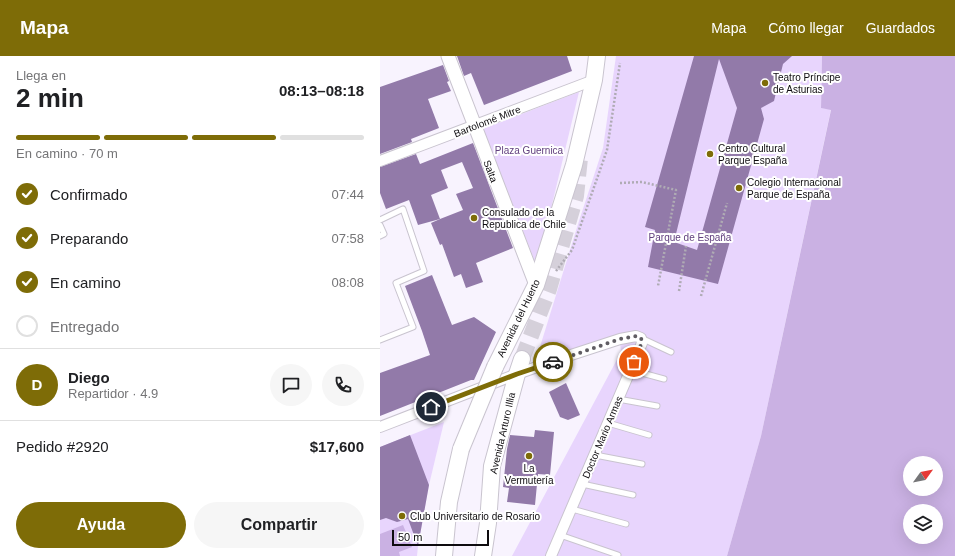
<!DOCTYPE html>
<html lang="es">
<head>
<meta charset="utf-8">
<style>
  body { margin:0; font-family:Helvetica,sans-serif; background:#f6f6f6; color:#202124; height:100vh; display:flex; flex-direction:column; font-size:15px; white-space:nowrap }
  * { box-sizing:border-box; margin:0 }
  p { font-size:13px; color:#757577 }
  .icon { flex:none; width:22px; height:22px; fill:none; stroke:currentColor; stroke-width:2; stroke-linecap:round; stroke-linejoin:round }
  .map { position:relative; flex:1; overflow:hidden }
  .details { display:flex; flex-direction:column; background:#fff; width:380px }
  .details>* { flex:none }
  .needle { width:26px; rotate:57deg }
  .buttons { position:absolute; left:523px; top:400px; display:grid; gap:8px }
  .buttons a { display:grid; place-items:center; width:40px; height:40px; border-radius:50%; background:#fff; box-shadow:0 4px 16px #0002; font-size:20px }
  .scale { position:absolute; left:12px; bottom:10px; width:97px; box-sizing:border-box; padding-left:4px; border:2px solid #0e0c0f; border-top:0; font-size:11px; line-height:14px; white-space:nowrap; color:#0e0c0f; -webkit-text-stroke:3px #fff; paint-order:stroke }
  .pin { position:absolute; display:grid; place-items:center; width:34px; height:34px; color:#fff; margin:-17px; border:2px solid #fff; border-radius:50%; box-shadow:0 1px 4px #0007 }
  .courier { position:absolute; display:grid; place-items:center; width:40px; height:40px; margin:-20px; border:3px solid #7e6c07; border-radius:50%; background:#fff; color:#222; box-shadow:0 1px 5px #0007 }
  .head em { font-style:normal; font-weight:700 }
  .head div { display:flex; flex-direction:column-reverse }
  .head { display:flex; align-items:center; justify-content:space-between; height:68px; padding:0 16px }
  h1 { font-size:26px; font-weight:700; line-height:30px }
  .bar { display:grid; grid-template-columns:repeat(4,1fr); gap:6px 4px; align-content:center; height:48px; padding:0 16px }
  .bar i { height:5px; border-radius:3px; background:#e0e0e0 }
  .bar .on { background:#7e6c07 }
  .bar p { grid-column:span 4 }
  .line { display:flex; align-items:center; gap:10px; padding:0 16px; border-top:1px solid #e0e0e0 }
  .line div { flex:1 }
  .round { display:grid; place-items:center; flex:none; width:42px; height:42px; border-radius:21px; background:#f6f6f6 }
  ol { padding:0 16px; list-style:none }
  li { display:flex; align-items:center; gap:12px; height:44px }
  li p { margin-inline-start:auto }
  li .icon { padding:4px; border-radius:50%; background:#7e6c07; color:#fff; stroke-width:4 }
  li:last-child { color:#757577 }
  li i { width:22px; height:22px; border:2px solid #e0e0e0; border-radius:50% }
  .button { display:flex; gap:8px; margin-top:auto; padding:8px 16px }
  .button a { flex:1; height:46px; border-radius:24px; background:#7e6c07; color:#fff; font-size:16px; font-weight:700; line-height:46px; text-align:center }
  .button a+a { background:#f6f6f6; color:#202124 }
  header { display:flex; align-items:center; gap:24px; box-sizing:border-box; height:56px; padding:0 20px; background:#7e6c07; color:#fff }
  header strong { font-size:19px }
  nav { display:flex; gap:22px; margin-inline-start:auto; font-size:14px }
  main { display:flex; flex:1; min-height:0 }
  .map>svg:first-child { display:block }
</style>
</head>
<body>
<header>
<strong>Mapa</strong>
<nav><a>Mapa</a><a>Cómo llegar</a><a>Guardados</a></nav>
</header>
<main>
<section class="details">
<div class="head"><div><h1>2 min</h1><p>Llega en</p></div><em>08:13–08:18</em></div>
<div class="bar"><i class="on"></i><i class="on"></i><i class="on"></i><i></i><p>En camino · 70 m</p></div>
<ol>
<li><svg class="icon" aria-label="check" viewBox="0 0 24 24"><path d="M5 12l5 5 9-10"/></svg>Confirmado<p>07:44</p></li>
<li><svg class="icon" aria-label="check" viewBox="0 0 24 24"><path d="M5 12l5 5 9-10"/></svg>Preparando<p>07:58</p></li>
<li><svg class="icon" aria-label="check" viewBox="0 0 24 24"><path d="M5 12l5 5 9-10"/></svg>En camino<p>08:08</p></li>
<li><i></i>Entregado</li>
</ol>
<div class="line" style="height:72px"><b class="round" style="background:#7e6c07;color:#fff">D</b><div><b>Diego</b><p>Repartidor · 4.9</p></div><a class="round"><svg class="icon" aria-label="chat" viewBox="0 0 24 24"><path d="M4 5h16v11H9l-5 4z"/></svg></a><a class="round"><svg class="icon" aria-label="phone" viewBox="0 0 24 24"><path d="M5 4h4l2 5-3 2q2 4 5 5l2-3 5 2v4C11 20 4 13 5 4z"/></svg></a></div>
<div class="line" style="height:52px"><div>Pedido #2920</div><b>$17,600</b></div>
<div class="button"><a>Ayuda</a><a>Compartir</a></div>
</section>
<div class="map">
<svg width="575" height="500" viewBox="0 0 575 500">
  <rect width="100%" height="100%" fill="#f8f3fe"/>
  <!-- green -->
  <g fill="#e8d5fd">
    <polygon points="236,0 442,0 441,52 451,53 381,380 347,500 132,500 241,296 239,277 238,279 157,306 161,294 159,294 199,165 223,92"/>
    <polygon points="199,36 157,211 103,73"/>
    <polygon points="64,366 49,429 38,490 37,500 0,500 0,391"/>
  </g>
  <!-- water -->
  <g fill="#cab1e3" fill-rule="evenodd">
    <path d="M442,0H575V500H347L381,380L451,54L441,52ZM530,407H556V433H530ZM530,455H556V481H530Z"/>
    <polygon points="23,469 32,491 19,496 20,500 0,500 0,478"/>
  </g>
  <!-- building -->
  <g fill="#927aa9" fill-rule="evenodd">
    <polygon points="77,0 187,0 192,15 104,49 91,17 84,20"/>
    <path d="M314,0H412L403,8L394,45L381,52L384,63L338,228L268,211L275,174L265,171ZM339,3L357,52L317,194L294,186Z"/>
    <polygon points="63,9 69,25 67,26 71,35 48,43 59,72 31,83 32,86 0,98 0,31"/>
    <path d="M93,87L133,192L96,207L103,226L86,232L81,218L74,221L62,188L60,189L51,167L60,163L38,169L29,144L6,153L0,137V111L36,98L40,108ZM82,106L93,132L76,138L83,154L60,163L51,139L68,132L61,114Z"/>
    <polygon points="52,219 72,269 94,261 116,276 94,324 91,324 0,360 0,317 50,299 42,275 25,230"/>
    <polygon points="186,327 200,359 188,364 180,361 169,336"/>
    <polygon points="155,374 174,376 170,419 158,418 155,449 127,446 129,432 123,431 127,393 130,379 154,381"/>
    <polygon points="30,379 49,429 38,490 28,463 17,466 6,462 0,464 0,391"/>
  </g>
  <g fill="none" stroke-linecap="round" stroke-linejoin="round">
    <!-- primary-tunnel -->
    <polyline stroke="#d5d0da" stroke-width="16" stroke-dasharray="16 8" stroke-linecap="butt" points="142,303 169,233 196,140 200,102"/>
    <defs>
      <g id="service">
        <polyline points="0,164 23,153 44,215 16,227 33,271 0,284"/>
        <polyline points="0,169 4,178 0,180"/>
        <polyline points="261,282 291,296"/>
        <polyline points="251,314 284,323"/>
        <polyline points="238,343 277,350"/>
        <polyline points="228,367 269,379"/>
        <polyline points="215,399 262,408"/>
        <polyline points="202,428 253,439"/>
        <polyline points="192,453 246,468"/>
        <polyline points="180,479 238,499"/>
      </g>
      <g id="minor">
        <polyline points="0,105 214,24"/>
        <polyline points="0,371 137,318 191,299 240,283 256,280 261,282 262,287 171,500"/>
      </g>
      <polyline id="tertiary" points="68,0 156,229"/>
      <g id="primary">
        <polyline points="115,311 156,229 194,109 214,24 217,0"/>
        <polyline points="64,500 69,446 81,393"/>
        <polyline points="103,500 108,467 112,410 137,318 142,303"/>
      </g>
    </defs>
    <!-- service casing -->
    <use href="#service" stroke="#c9c4cf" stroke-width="7"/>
    <!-- minor casing -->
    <use href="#minor" stroke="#c9c4cf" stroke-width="12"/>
    <!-- tertiary casing -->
    <use href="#tertiary" stroke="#c9c4cf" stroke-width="15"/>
    <!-- primary casing -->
    <use href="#primary" stroke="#c9c4cf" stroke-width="18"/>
    <!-- path -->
    <g stroke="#afabb4" stroke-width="2.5" stroke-dasharray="2 2" stroke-linecap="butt">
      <polyline points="240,127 262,126 296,134 278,230"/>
      <polyline points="176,215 192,194 227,94 240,7"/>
      <polyline points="299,235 306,190"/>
      <polyline points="321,240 347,147"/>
    </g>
    <!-- service -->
    <use href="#service" stroke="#fff" stroke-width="5"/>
    <!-- minor -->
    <use href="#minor" stroke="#fff" stroke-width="10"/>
    <!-- tertiary -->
    <use href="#tertiary" stroke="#fff" stroke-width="13"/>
    <!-- primary -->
    <use href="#primary" stroke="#fff" stroke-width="16"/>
    <defs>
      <polyline id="primary-bridge" points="81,393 115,311"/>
    </defs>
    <!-- primary-bridge casing -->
    <use href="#primary-bridge" stroke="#c9c4cf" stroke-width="18" stroke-linecap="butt"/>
    <!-- primary-bridge -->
    <use href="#primary-bridge" stroke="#fff" stroke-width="16"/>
  </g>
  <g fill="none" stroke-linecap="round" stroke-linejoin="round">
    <!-- done -->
    <polyline stroke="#605d63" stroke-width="4" stroke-dasharray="0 7.2" points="173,306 240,283 256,280 261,282 262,286 254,306"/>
    <!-- route -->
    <polyline stroke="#7e6c07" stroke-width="5" points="51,351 137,318 173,306"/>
  </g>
  <!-- markers -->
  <g fill="#7e6c07" stroke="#fff" stroke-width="1.5">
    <circle cx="385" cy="27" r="4"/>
    <circle cx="330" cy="98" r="4"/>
    <circle cx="359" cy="132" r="4"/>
    <circle cx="94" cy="162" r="4"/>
    <circle cx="149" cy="400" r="4"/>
    <circle cx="22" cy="460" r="4"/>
  </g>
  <g text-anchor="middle" stroke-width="4" stroke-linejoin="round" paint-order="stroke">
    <!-- poi labels -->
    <g font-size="10" fill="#0e0c0f" stroke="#fff" text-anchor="start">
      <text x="393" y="25">Teatro Príncipe<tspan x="393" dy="12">de Asturias</tspan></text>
      <text x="338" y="96">Centro Cultural<tspan x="338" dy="12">Parque España</tspan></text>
      <text x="367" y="130">Colegio Internacional<tspan x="367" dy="12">Parque de España</tspan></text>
      <text x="102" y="160">Consulado de la<tspan x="102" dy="12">Republica de Chile</tspan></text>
      <text x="149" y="416" text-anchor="middle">La<tspan x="149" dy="12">Vermutería</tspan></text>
      <text x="30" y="464">Club Universitario de Rosario</text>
    </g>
    <!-- street labels -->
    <g font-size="10" fill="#0e0c0f" stroke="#fff">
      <text transform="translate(107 65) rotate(-21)" y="4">Bartolomé Mitre</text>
      <text transform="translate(111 115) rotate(69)" y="4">Salta</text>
      <text transform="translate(138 262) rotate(-64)" y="4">Avenida del Huerto</text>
      <text transform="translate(122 377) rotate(-77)" y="4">Avenida Arturo Illia</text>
      <text transform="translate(222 381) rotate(-67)" y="4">Doctor Mario Armas</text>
    </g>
    <!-- park labels -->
    <g font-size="10" fill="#62417f" stroke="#fff">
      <text x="149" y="98">Plaza Guernica</text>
      <text x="310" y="185">Parque de España</text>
    </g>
  </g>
</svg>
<div class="buttons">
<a><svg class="needle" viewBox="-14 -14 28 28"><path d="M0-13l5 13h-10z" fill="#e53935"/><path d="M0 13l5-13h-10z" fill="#757577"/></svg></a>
<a><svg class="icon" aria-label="layers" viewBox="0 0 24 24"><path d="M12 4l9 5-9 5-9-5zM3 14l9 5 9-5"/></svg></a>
</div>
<div class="scale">50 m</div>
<div class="pin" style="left:254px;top:306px;background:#ea580c"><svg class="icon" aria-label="bag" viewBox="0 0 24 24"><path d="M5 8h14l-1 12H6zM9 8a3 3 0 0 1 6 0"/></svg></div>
<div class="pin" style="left:51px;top:351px;background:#1f2937"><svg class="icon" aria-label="home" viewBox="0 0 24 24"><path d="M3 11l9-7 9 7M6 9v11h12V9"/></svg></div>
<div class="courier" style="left:173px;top:306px"><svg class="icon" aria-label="car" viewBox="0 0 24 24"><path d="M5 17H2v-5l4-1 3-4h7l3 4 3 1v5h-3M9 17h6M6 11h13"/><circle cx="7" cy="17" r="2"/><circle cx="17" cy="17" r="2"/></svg></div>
</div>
</main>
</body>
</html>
